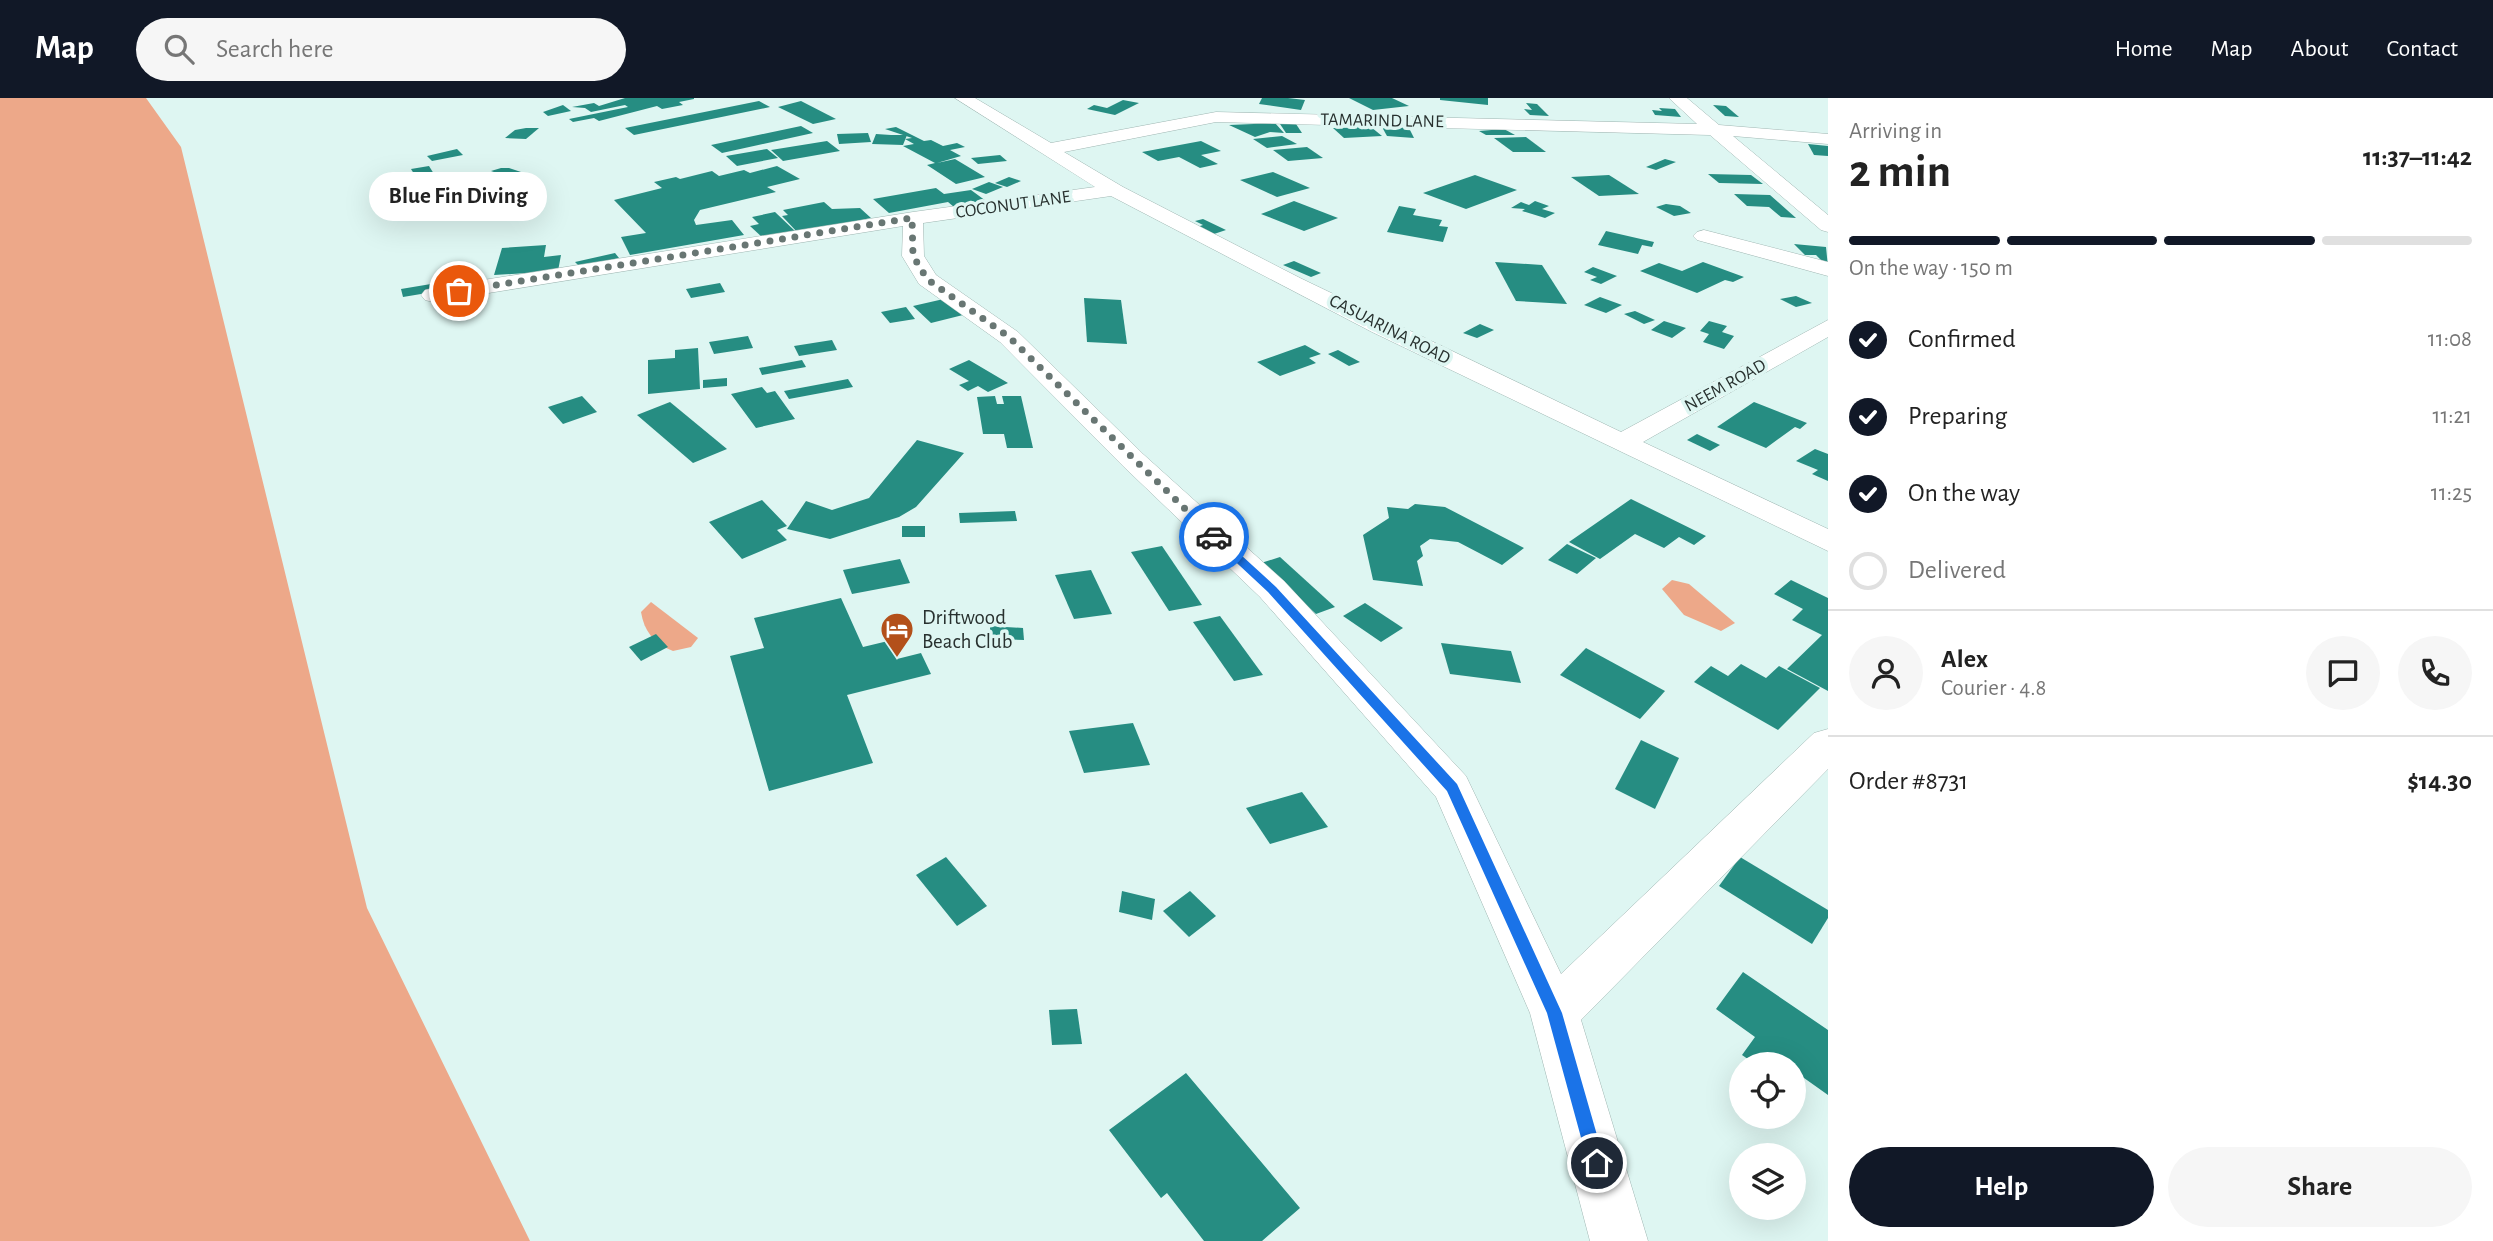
<!DOCTYPE html>
<html lang="en">
<head>
<meta charset="utf-8">
<style>
  body { margin:0; font-family:"Alegreya Sans",sans-serif; background:#f6f6f6; color:#222; height:100vh; display:flex; flex-direction:column; font-size:26px; white-space:nowrap }
  * { box-sizing:border-box; margin:0 }
  p { font-size:23px; color:#767676 }
  .icon { flex:none; width:38px; height:38px; fill:none; stroke:currentColor; stroke-width:2; stroke-linecap:round; stroke-linejoin:round }
  .map { position:relative; flex:1; overflow:hidden }
  .details { display:flex; flex-direction:column; background:#fff; width:665px }
  .details>* { flex:none }
  .buttons { position:absolute; left:1729px; top:954px; display:grid; gap:14px }
  .buttons a { display:grid; place-items:center; width:77px; height:77px; border-radius:50%; background:#fff; box-shadow:0 7px 28px #0002; font-size:35px }
  .pin { position:absolute; display:grid; place-items:center; width:60px; height:60px; color:#fff; margin:-30px; border:4px solid #fff; border-radius:50%; box-shadow:0 2px 7px #0007 }
  .courier { position:absolute; display:grid; place-items:center; width:70px; height:70px; margin:-35px; border:5px solid #1a73e8; border-radius:50%; background:#fff; color:#222; box-shadow:0 2px 9px #0007 }
  .bubble { position:absolute; height:49px; border-radius:24px; background:#fff; box-shadow:0 7px 28px #0002; font-size:23px; font-weight:700; line-height:49px; text-align:center }
  .headline em { font-style:normal; font-weight:700 }
  .headline div { display:flex; flex-direction:column-reverse }
  .headline { display:flex; align-items:center; justify-content:space-between; height:119px; padding:0 21px }
  h1 { font-size:46px; font-weight:700; line-height:52px }
  .bar { display:grid; grid-template-columns:repeat(4,1fr); gap:10px 7px; align-content:center; height:84px; padding:0 21px }
  .bar i { height:9px; border-radius:5px; background:#e0e0e0 }
  .bar .current { background:#111827 }
  .bar p { grid-column:span 4 }
  .line { display:flex; align-items:center; gap:18px; padding:0 21px; border-top:2px solid #e0e0e0 }
  .line div { flex:1 }
  .round { display:grid; place-items:center; flex:none; width:74px; height:74px; border-radius:37px; background:#f6f6f6 }
  ol { padding:0 21px; list-style:none }
  li { display:flex; align-items:center; gap:21px; height:77px }
  li p { margin-inline-start:auto }
  li .icon { padding:7px; border-radius:50%; background:#111827; color:#fff; stroke-width:4 }
  li:last-child { color:#767676 }
  li i { width:38px; height:38px; border:4px solid #e0e0e0; border-radius:50% }
  .action { display:flex; gap:14px; margin-top:auto; padding:14px 21px }
  .action a { flex:1; height:80px; border-radius:42px; background:#111827; color:#fff; font-size:28px; font-weight:700; line-height:80px; text-align:center }
  .action a+a { background:#f6f6f6; color:#222 }
  header { display:flex; align-items:center; gap:42px; box-sizing:border-box; height:98px; padding:0 35px; background:#111827; color:#fff }
  header strong { font-size:33px }
  nav { display:flex; gap:38px; margin-inline-start:auto; font-size:24px }
  .search { width:490px; height:63px; background:#f6f6f6; display:flex; align-items:center; gap:18px; box-sizing:border-box; padding:0 24px; border-radius:38px; color:#767676; font-size:26px }
  main { display:flex; flex:1; min-height:0 }
  .map>svg:first-child { display:block }
</style>
</head>
<body>
<header>
<strong>Map</strong>
<div class="search"><svg class="icon" aria-label="search" viewBox="0 0 24 24"><circle cx="10" cy="10" r="6"/><path d="M15 15l6 6"/></svg>Search here</div>
<nav><a>Home</a><a>Map</a><a>About</a><a>Contact</a></nav>
</header>
<main>
<div class="map">
<svg width="1828" height="1143" viewBox="0 0 1828 1143">
  <rect width="100%" height="100%" fill="#def6f2"/>
  <!-- water -->
  <g fill="#eda889">
    <polygon points="0,0 146,0 181,49 367,810 530,1143 0,1143"/>
    <polygon points="1672,482 1689,486 1735,525 1721,533 1684,517 1662,491"/>
    <path d="M651,504L698,540L691,549L673,553C654,546 644,533 641,514Z"/>
  </g>
  <!-- building -->
  <g fill="#268d82">
    <polygon points="625,0 694,0 694,1 679,4 683,7 662,11 657,8 599,23 594,20 573,24 569,21 628,9 625,7 591,14 585,10 572,9 594,5 599,8"/>
    <polygon points="1262,0 1288,0 1305,2 1301,12 1259,6"/>
    <polygon points="1349,0 1392,0 1409,8 1373,12"/>
    <polygon points="1440,0 1488,0 1488,7 1440,2"/>
    <polygon points="1123,2 1139,5 1115,17 1087,11 1094,7 1107,10"/>
    <polygon points="759,3 770,9 634,37 625,30"/>
    <polygon points="801,3 836,21 813,26 778,9"/>
    <polygon points="1526,5 1537,6 1549,18 1530,17 1524,11 1532,12"/>
    <polygon points="563,7 571,13 548,18 543,14"/>
    <polygon points="1713,7 1726,8 1739,19 1725,18"/>
    <polygon points="1659,10 1675,11 1681,19 1655,17 1652,12 1662,13"/>
    <polygon points="1275,25 1284,35 1270,34 1255,39 1229,27"/>
    <polygon points="1280,26 1296,26 1302,35 1286,35"/>
    <polygon points="801,28 813,35 722,55 711,47"/>
    <polygon points="896,29 924,43 931,42 943,48 957,45 965,49 950,52 961,58 937,65 955,61 985,79 956,86 927,67 935,65 903,48 914,46 905,41 912,40 885,31"/>
    <polygon points="1371,29 1382,38 1344,40 1333,30"/>
    <polygon points="1382,29 1409,30 1414,40 1387,38"/>
    <polygon points="526,30 539,30 526,41 505,40 515,32"/>
    <polygon points="1504,31 1515,37 1486,37 1479,33"/>
    <polygon points="868,35 871,44 839,46 837,36"/>
    <polygon points="876,36 891,37 907,37 903,47 872,46"/>
    <polygon points="1282,38 1297,46 1267,50 1253,41"/>
    <polygon points="1526,39 1546,54 1513,54 1494,40"/>
    <polygon points="827,43 840,53 783,63 771,52"/>
    <polygon points="1201,43 1221,53 1201,57 1218,66 1200,70 1179,59 1158,63 1142,54"/>
    <polygon points="1808,46 1828,48 1828,58 1814,57"/>
    <polygon points="1307,49 1323,60 1288,63 1273,52"/>
    <polygon points="457,51 463,57 432,63 427,58"/>
    <polygon points="767,51 778,60 737,68 726,58"/>
    <polygon points="1000,57 1007,63 978,66 971,60"/>
    <polygon points="1665,61 1676,64 1656,72 1646,69"/>
    <polygon points="429,68 434,76 416,79 411,71"/>
    <polygon points="777,68 800,81 767,89 776,94 700,112 694,122 696,127 732,122 744,137 630,157 621,139 646,135 614,102 662,90 654,84 676,79 680,81 712,73 719,78 744,72 750,75"/>
    <polygon points="501,70 509,70 521,74 508,79 491,73"/>
    <polygon points="1273,74 1310,90 1277,99 1240,82"/>
    <polygon points="1708,76 1751,77 1763,86 1719,85"/>
    <polygon points="519,77 525,81 490,89 485,85"/>
    <polygon points="1475,77 1517,92 1466,111 1423,95"/>
    <polygon points="1609,77 1639,96 1599,98 1571,79"/>
    <polygon points="1009,79 1021,83 1007,89 995,85"/>
    <polygon points="989,84 1003,89 986,96 972,91"/>
    <polygon points="936,90 944,96 971,92 986,103 954,109 948,104 889,115 873,101"/>
    <polygon points="1734,96 1770,97 1796,120 1781,119 1769,109 1747,108"/>
    <polygon points="1294,103 1338,120 1304,133 1261,116"/>
    <polygon points="1535,103 1549,108 1542,111 1555,115 1545,120 1522,113 1525,111 1511,110 1521,104 1529,107"/>
    <polygon points="824,104 832,111 860,110 871,120 798,135 782,118 788,117 783,112"/>
    <polygon points="1666,106 1680,108 1691,115 1674,118 1656,109"/>
    <polygon points="1399,108 1416,111 1413,117 1442,122 1439,128 1448,129 1443,144 1387,134"/>
    <polygon points="775,114 796,134 763,140 750,128 759,126 752,119"/>
    <polygon points="1203,121 1226,132 1211,137 1197,129 1203,127 1195,123"/>
    <polygon points="1606,133 1654,144 1652,149 1642,147 1638,156 1598,147"/>
    <polygon points="1794,146 1826,149 1828,169 1816,157 1805,157"/>
    <polygon points="546,147 544,159 561,157 558,173 494,177 502,150"/>
    <polygon points="615,155 619,160 580,169 575,164"/>
    <polygon points="1294,163 1321,175 1311,179 1283,167"/>
    <polygon points="1495,164 1542,167 1567,206 1516,203"/>
    <polygon points="1703,164 1744,179 1733,184 1725,182 1697,195 1640,173 1659,165 1682,173"/>
    <polygon points="1593,169 1617,178 1601,186 1590,182 1597,179 1584,174"/>
    <polygon points="437,185 439,193 403,199 401,191"/>
    <polygon points="720,185 725,194 691,200 686,191"/>
    <polygon points="1796,198 1812,205 1796,209 1780,201"/>
    <polygon points="1600,199 1622,207 1606,215 1584,207"/>
    <polygon points="948,200 967,216 931,225 913,208"/>
    <polygon points="1084,200 1121,202 1127,246 1087,244"/>
    <polygon points="906,209 915,221 890,225 881,214"/>
    <polygon points="1635,213 1655,222 1644,226 1624,216"/>
    <polygon points="1664,223 1686,230 1672,240 1651,232"/>
    <polygon points="1709,223 1727,228 1722,234 1734,238 1724,251 1703,244 1709,236 1700,233"/>
    <polygon points="1480,226 1494,232 1477,240 1463,235"/>
    <polygon points="748,238 753,250 714,256 709,244"/>
    <polygon points="832,242 837,252 799,258 794,248"/>
    <polygon points="1305,247 1321,256 1309,260 1316,265 1280,278 1257,264"/>
    <polygon points="698,250 700,291 648,296 648,262 675,260 675,252"/>
    <polygon points="1338,252 1360,264 1349,268 1328,256"/>
    <polygon points="802,262 806,269 762,277 759,270"/>
    <polygon points="969,262 1008,285 988,294 978,288 968,293 959,287 969,283 949,271"/>
    <polygon points="727,280 727,288 703,290 703,282"/>
    <polygon points="848,281 853,289 789,301 784,293"/>
    <polygon points="762,289 767,295 775,293 795,321 756,330 731,296"/>
    <polygon points="582,298 597,314 563,326 548,309"/>
    <polygon points="995,298 997,306 1004,306 1002,298 1021,298 1033,350 1007,350 1004,336 983,336 977,299"/>
    <polygon points="670,304 727,351 693,365 637,317"/>
    <polygon points="1754,304 1807,325 1800,331 1795,329 1766,350 1717,329"/>
    <polygon points="1697,336 1720,347 1710,353 1687,342"/>
    <polygon points="917,342 964,355 916,409 899,419 830,441 787,431 806,403 832,412 869,400"/>
    <polygon points="1815,351 1828,356 1828,383 1812,376 1818,372 1796,363"/>
    <polygon points="1631,401 1706,438 1694,447 1679,439 1664,450 1635,436 1600,461 1569,444"/>
    <polygon points="762,402 787,428 777,432 787,442 742,461 709,424"/>
    <polygon points="1415,406 1445,409 1524,450 1502,467 1458,444 1430,441 1420,448 1423,458 1417,463 1423,488 1373,482 1363,437 1389,420 1387,409 1408,411"/>
    <polygon points="1015,413 1017,423 960,425 959,415"/>
    <rect x="902" y="428" width="23" height="11"/>
    <polygon points="1567,446 1596,460 1577,476 1548,462"/>
    <polygon points="1162,448 1202,507 1169,513 1131,454"/>
    <polygon points="1280,459 1335,509 1316,516 1261,465"/>
    <polygon points="900,461 910,485 852,496 843,472"/>
    <polygon points="1091,472 1112,516 1074,521 1055,477"/>
    <polygon points="1791,482 1828,500 1828,593 1787,571 1822,537 1792,522 1803,511 1774,496"/>
    <polygon points="841,500 863,549 888,543 897,561 921,555 931,576 847,597 873,665 769,693 730,558 764,550 754,520"/>
    <polygon points="1365,505 1403,530 1381,544 1343,518"/>
    <polygon points="1220,518 1263,577 1234,583 1193,524"/>
    <polygon points="990,528 1023,530 1024,542 990,541"/>
    <polygon points="656,536 668,549 641,563 629,549"/>
    <polygon points="1441,545 1511,553 1521,585 1450,576"/>
    <polygon points="1586,550 1665,593 1640,621 1560,577"/>
    <polygon points="1741,566 1766,580 1779,568 1820,590 1778,632 1694,584 1711,568 1728,578"/>
    <polygon points="1133,625 1150,667 1084,675 1069,633"/>
    <polygon points="1641,642 1679,660 1655,711 1615,691"/>
    <polygon points="1302,694 1328,729 1270,746 1246,710"/>
    <polygon points="946,759 987,808 957,828 916,777"/>
    <polygon points="1740,759 1828,812 1828,820 1812,846 1719,788"/>
    <polygon points="1122,793 1155,801 1152,822 1119,814"/>
    <polygon points="1190,793 1216,818 1189,839 1163,813"/>
    <polygon points="1743,874 1828,932 1828,997 1797,975 1794,980 1794,966 1755,966 1742,957 1755,939 1716,911"/>
    <polygon points="1077,911 1082,946 1052,947 1049,912"/>
    <polygon points="1186,975 1300,1110 1262,1143 1204,1143 1167,1095 1161,1100 1109,1032"/>
  </g>
  <g fill="none" stroke-linecap="round" stroke-linejoin="round">
    <defs>
      <g id="minor">
        <polygon points="955,0 975,0 1051,45 1216,14 1697,26 1669,0 1687,0 1719,27 1828,36 1828,46 1733,38 1828,117 1828,134 1821,132 1710,37 1216,24 1064,54 1123,89 1300,180 1621,334 1828,222 1828,239 1643,344 1828,431 1828,453 1372,234 1111,98 923,125 924,158 936,177 1018,234 1143,356 1284,483 1466,678 1561,876 1814,635 1828,631 1828,671 1581,922 1648,1143 1590,1143 1530,915 1436,699 1260,499 1123,368 1000,244 919,186 902,158 903,128 433,204 425,202 421,197 425,192 433,190 913,114 1095,89"/>
        <polygon points="1704,132 1828,164 1828,178 1697,142 1693,138 1697,134"/>
      </g>
    </defs>
    <!-- minor casing -->
    <use href="#minor" stroke="#9fb6b2" stroke-width="1"/>
    <!-- minor -->
    <use href="#minor" fill="#fff" fill-rule="evenodd"/>
  </g>
  <!-- route -->
  <polygon fill="#1a73e8" points="1211,436 1218,436 1276,489 1457,686 1562,915 1605,1065 1603,1071 1597,1073 1591,1071 1588,1065 1547,915 1447,693 1268,494 1211,441"/>
  <g fill="none" stroke-linecap="round" stroke-linejoin="round">
    <!-- done -->
    <polyline stroke="#687673" stroke-width="7" stroke-dasharray="0 12.6" points="459,193 912,120 913,158 927,181 1009,239 1214,439"/>
  </g>
  <!-- icons -->
  <defs>
    <symbol id="hotel-pin" viewBox="-11 -11 22 30"><path d="M0 17L-7.5 6A9.5 9.5 0 1 1 7.5 6Z" fill="#b3501a" stroke="#def6f2"/><path d="M-6-4.5h1.5V1H6V5H4.5V3h-9V5H-6ZM-4 0a1.8 1.8 0 1 1 3.6 0ZM.5 0V-2.5h3Q6-2.5 6 0Z" fill="#fff"/></symbol>
  </defs>
  <g fill-rule="evenodd">
    <use href="#hotel-pin" x="878" y="512" width="38" height="52"/>
  </g>
  <g text-anchor="middle" stroke-width="7" stroke-linejoin="round" paint-order="stroke">
    <!-- far-street labels -->
    <g font-size="18" fill="#28312f" stroke="#def6f2">
      <text transform="translate(1382 22) rotate(1)" y="6">TAMARIND LANE</text>
      <text transform="translate(1013 106) rotate(-8)" y="6">COCONUT LANE</text>
      <text transform="translate(1390 231) rotate(27)" y="6">CASUARINA ROAD</text>
      <text transform="translate(1725 287) rotate(-29)" y="6">NEEM ROAD</text>
    </g>
    <!-- poi labels -->
    <g font-size="21" fill="#28312f" stroke="#def6f2" text-anchor="start">
      <text x="922" y="526">Driftwood<tspan x="922" dy="24">Beach Club</tspan></text>
    </g>
  </g>
</svg>
<div class="buttons">
<a><svg class="icon" aria-label="locate" viewBox="0 0 24 24"><circle cx="12" cy="12" r="6"/><path d="M12 2v4M12 18v4M2 12h4M18 12h4"/></svg></a>
<a><svg class="icon" aria-label="layers" viewBox="0 0 24 24"><path d="M12 4l9 5-9 5-9-5zM3 14l9 5 9-5"/></svg></a>
</div>
<div class="pin" style="left:459px;top:193px;background:#ea580c"><svg class="icon" aria-label="bag" viewBox="0 0 24 24"><path d="M5 8h14l-1 12H6zM9 8a3 3 0 0 1 6 0"/></svg></div>
<div class="pin" style="left:1597px;top:1065px;background:#1f2937"><svg class="icon" aria-label="home" viewBox="0 0 24 24"><path d="M3 11l9-7 9 7M6 9v11h12V9"/></svg></div>
<div class="courier" style="left:1214px;top:439px"><svg class="icon" aria-label="car" viewBox="0 0 24 24"><path d="M5 17H2v-5l4-1 3-4h7l3 4 3 1v5h-3M9 17h6M6 11h13"/><circle cx="7" cy="17" r="2"/><circle cx="17" cy="17" r="2"/></svg></div>
<div class="bubble" style="left:369px;top:74px;width:178px">Blue Fin Diving</div>
</div>
<section class="details">
<div class="headline"><div><h1>2 min</h1><p>Arriving in</p></div><em>11:37–11:42</em></div>
<div class="bar"><i class="current"></i><i class="current"></i><i class="current"></i><i></i><p>On the way · 150 m</p></div>
<ol>
<li><svg class="icon" aria-label="check" viewBox="0 0 24 24"><path d="M5 12l5 5 9-10"/></svg>Confirmed<p>11:08</p></li>
<li><svg class="icon" aria-label="check" viewBox="0 0 24 24"><path d="M5 12l5 5 9-10"/></svg>Preparing<p>11:21</p></li>
<li><svg class="icon" aria-label="check" viewBox="0 0 24 24"><path d="M5 12l5 5 9-10"/></svg>On the way<p>11:25</p></li>
<li><i></i>Delivered</li>
</ol>
<div class="line" style="height:126px"><a class="round"><svg class="icon" aria-label="person" viewBox="0 0 24 24"><circle cx="12" cy="8" r="4"/><path d="M4 21q1-7 8-7t8 7"/></svg></a><div><b>Alex</b><p>Courier · 4.8</p></div><a class="round"><svg class="icon" aria-label="chat" viewBox="0 0 24 24"><path d="M4 5h16v11H9l-5 4z"/></svg></a><a class="round"><svg class="icon" aria-label="phone" viewBox="0 0 24 24"><path d="M5 4h4l2 5-3 2q2 4 5 5l2-3 5 2v4C11 20 4 13 5 4z"/></svg></a></div>
<div class="line" style="height:91px"><div>Order #8731</div><b>$14.30</b></div>
<div class="action"><a>Help</a><a>Share</a></div>
</section>
</main>
</body>
</html>
